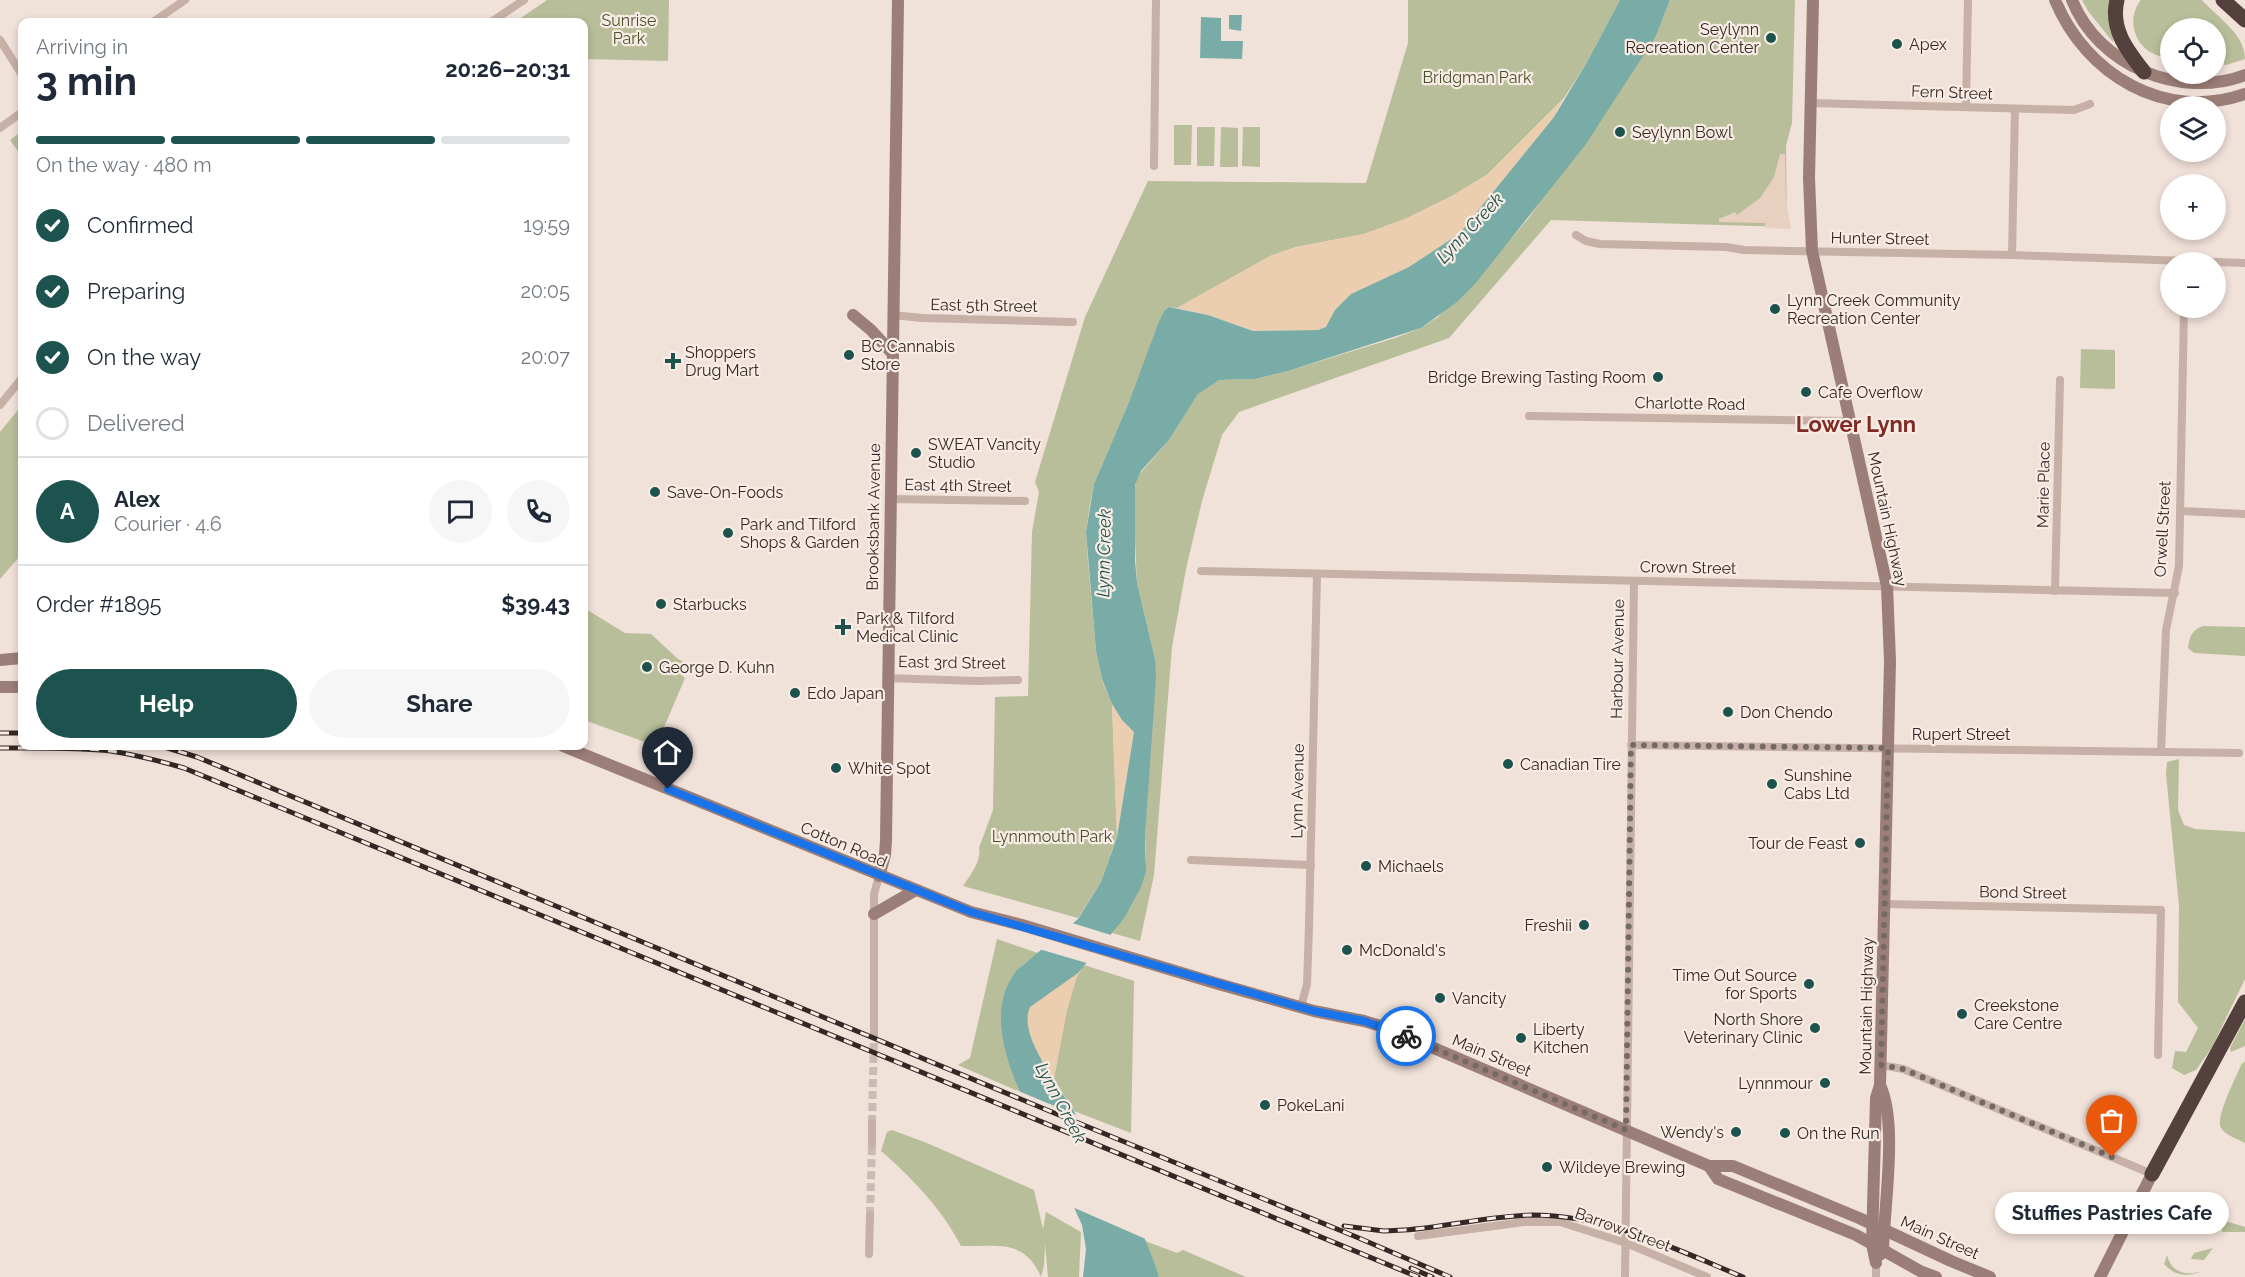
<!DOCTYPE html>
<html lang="en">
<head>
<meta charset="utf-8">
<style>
  body { margin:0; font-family:Raleway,sans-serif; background:#f6f6f7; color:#1f2937; height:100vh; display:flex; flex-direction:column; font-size:22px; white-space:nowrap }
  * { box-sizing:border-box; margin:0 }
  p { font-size:20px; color:#747a83 }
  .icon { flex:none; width:33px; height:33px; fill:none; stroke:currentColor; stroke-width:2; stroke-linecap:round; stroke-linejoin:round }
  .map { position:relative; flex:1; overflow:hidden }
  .sheet { position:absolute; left:18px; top:18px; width:570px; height:732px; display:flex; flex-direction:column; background:#fff; border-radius:12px; box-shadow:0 3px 9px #0003 }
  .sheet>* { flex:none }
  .controls { position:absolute; left:2160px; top:18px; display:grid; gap:12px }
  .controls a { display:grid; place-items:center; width:66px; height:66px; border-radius:50%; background:#fff; box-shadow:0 3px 9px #0003; font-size:30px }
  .pin { position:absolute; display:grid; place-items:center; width:51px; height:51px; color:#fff; margin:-62px -26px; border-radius:50% 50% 50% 0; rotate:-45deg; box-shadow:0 0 6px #0007 }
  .pin .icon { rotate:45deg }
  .courier { position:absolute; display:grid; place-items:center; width:60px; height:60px; margin:-30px; border:4px solid #1a73e8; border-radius:50%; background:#fff; color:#222; box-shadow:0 2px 8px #0007 }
  .bubble { position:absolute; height:42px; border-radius:21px; background:#fff; box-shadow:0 3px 9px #0003; font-size:20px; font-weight:700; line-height:42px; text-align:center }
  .summary em { font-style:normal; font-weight:700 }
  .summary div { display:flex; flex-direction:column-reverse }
  .summary { display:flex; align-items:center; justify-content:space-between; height:102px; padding:0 18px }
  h1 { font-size:39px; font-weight:700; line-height:45px }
  .bar { display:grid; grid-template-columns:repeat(4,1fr); gap:9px 6px; align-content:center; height:72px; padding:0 18px }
  .bar i { height:8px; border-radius:4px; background:#e0e1e3 }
  .bar .selected { background:#1d534e }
  .bar p { grid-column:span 4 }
  .line { display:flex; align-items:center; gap:15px; padding:0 18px; border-top:2px solid #e0e1e3 }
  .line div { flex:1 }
  .round { display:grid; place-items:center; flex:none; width:63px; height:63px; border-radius:32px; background:#f6f6f7 }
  ol { padding:0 18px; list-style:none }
  li { display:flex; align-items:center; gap:18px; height:66px }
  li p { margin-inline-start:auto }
  li .icon { padding:6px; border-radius:50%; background:#1d534e; color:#fff; stroke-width:4 }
  li:last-child { color:#747a83 }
  li i { width:33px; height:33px; border:3px solid #e0e1e3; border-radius:50% }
  .cta { display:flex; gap:12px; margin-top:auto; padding:12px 18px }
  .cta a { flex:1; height:69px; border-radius:36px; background:#1d534e; color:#fff; font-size:24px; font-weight:700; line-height:69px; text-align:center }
  .cta a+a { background:#f6f6f7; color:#1f2937 }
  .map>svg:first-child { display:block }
</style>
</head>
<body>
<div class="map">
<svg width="2245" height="1277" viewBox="0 0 2245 1277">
  <rect width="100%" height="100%" fill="#f0e1d9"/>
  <!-- green -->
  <g fill="#b8be99">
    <polygon points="547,0 669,0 668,61 584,59 584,22 515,22"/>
    <path d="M1408,0H1620L1587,62L1564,98L1488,174L1452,196L1405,219L1364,234L1296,247L1270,256L1177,308L1169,307L1164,311L1129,402L1094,484L1090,504L1086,532L1088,561L1096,651L1102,680L1112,704L1117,836L1101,882L1078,918L963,886C970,875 982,861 979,848L993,810L995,697L1028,696L1032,532L1039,492L1035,482L1085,317L1148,181L1366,183L1408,43Z"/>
    <path d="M1670,0H1795L1792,123L1786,146L1787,227L1551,220L1449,338L1239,412L1222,435L1202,501L1186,569L1172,647L1154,875L1140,941L1112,933C1137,900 1150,878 1145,836L1155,659L1137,583L1133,497L1137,477L1169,440L1198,394L1208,386L1219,380L1255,379L1288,371L1395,338L1421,328L1438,317L1501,250L1528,219L1656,36Z"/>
    <polygon points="2082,0 2109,0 2114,34 2113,42 2088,11"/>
    <path d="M2141,0H2202C2218,18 2245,34 2245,59L2226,65L2216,64V28H2170V58C2165,57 2157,56 2152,53C2133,43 2127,17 2141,0Z"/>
    <polygon points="1174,125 1192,125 1191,165 1174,165"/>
    <polygon points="1197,127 1215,127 1214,166 1197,166"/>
    <polygon points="1221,127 1238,128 1238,167 1220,167"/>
    <polygon points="1243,127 1260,127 1260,167 1242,166"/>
    <polygon points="22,131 22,157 10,140"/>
    <polygon points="2081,349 2115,350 2115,389 2080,388"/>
    <polygon points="22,405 22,533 20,556 0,579 0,432"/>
    <polygon points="584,608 625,633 651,634 678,659 684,662 680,674 685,678 656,746 584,720"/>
    <path d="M2203,626L2245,627V656L2194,653L2188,648C2189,637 2192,630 2203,626Z"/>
    <polygon points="2179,759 2178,810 2184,825 2195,829 2245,832 2245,979 2212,1047 2196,1070 2184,1075 2172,1068 2175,1051 2186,1052 2198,1028 2178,1002 2179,906 2166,774 2167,762"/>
    <path d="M997,939L1038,953C1032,958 1023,964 1017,971C989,1006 1006,1055 1020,1092L958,1065L970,1058Z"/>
    <path d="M1084,965L1134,981L1131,1133L1074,1111L1054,1079C1058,1049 1066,988 1084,965Z"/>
    <polygon points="2245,1019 2245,1046 2231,1052 2230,1048"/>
    <path d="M2245,1061V1143C2238,1139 2225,1135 2221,1128C2215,1117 2236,1078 2241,1065Z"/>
    <path d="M892,1130L927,1143L1034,1190L1043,1229L1046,1212L1081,1232L1079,1277H1048L1045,1244L1044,1266L1041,1277C1024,1238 998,1247 961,1246C942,1209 912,1178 881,1151L887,1132Z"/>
    <path d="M2188,1208L2216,1218V1231H2189C2181,1226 2186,1216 2188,1208Z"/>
    <polygon points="2222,1220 2245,1227 2245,1232 2222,1232"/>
    <polygon points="1145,1241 1177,1253 1183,1250 1246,1277 1159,1277"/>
    <polygon points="2213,1248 2204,1260 2191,1259 2194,1253"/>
    <path d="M2167,1255C2171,1273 2187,1276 2202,1271C2188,1277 2176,1277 2164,1264Z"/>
  </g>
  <!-- sand -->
  <g fill="#ebcdb0">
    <polygon points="1564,98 1554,117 1459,234 1409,267 1351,294 1335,310 1327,327 1318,330 1253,331 1208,315 1177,308 1270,256 1296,247 1364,234 1405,219 1452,196 1488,174"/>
    <polygon points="1112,704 1122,720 1134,732 1117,836"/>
    <path d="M1078,973L1067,1011L1054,1079C1044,1064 1020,1028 1028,1009C1032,1001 1069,979 1078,973Z"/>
  </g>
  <!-- plaza -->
  <polygon fill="#e8d0c0" points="1780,154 1785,154 1786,199 1791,229 1765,228 1765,223 1719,222 1719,219 1735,212 1737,215 1760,198 1774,177"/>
  <!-- water -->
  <g fill="#79aca6">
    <path d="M1620,0H1670L1656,36L1586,144L1475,284L1457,302L1421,328L1288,371L1255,379L1219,380L1198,394L1169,440L1141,471L1135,485V560L1137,583L1155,659L1156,678L1145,836L1146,872L1140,889L1125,917L1112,933L1078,973L1030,1007C1023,1022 1032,1042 1039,1055C1048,1074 1062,1092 1073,1110C1106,1162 1141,1218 1159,1277H1083L1086,1249L1082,1225C1070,1199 1060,1173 1047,1148C1024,1100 976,1021 1017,970L1078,919L1101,882L1117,837L1134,732L1122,720L1112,704L1102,679L1096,651L1086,532L1094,484L1129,402L1158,324L1164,311L1169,307L1208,315L1253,331L1318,330L1326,327L1335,310L1351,294L1409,267L1459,234L1554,117L1587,62Z"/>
    <polygon points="1229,15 1242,15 1241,31 1229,29"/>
    <polygon points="1201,17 1221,18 1221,41 1243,41 1242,59 1200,58"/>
  </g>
  <!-- pier -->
  <g fill="#f0e1d9">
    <polygon points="1069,922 1114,936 1090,964 1039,949"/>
    <polygon points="1016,1090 1081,1117 1117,1179 1148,1240 1070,1206"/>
  </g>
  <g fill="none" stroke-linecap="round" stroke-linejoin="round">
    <!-- street-tunnel -->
    <g stroke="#cabcb5" stroke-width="8" stroke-dasharray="8 4" stroke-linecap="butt">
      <polyline points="872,1123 874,1034"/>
      <polyline points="870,1215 872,1145"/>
    </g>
    <!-- street -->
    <g stroke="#c7b0a5" stroke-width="8">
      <polyline points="153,22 185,0"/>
      <polyline points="491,22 524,0"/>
      <polyline points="0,40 22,75"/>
      <polyline points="1811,103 2074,110 2090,104"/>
      <polyline points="1966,107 1968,0"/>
      <polyline points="0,128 22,112"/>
      <polyline points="1154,166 1156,0"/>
      <polyline points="1576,235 1586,241 1600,244 1726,247 1744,250 2012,255 2245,263"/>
      <polyline points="2012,255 2015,109"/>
      <polyline points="893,315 922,318 1073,322"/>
      <polyline points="0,405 22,378"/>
      <polyline points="1529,416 1850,421"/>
      <polyline points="890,499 1025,501"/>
      <polyline points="2181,511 2245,514"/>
      <polyline points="1201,571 2175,593"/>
      <polyline points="2055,591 2060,380"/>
      <polyline points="887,678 977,681 1018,680"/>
      <polyline points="1631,745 2239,753"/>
      <polyline points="2161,751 2166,630 2179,566 2184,308"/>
      <polyline points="1191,860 1311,865"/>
      <polyline points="1885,904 2161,910 2158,1055"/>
      <polyline points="1301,1007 1307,984 1309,926 1317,574"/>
      <polyline points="874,1034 874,894 879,876"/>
      <polyline points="1881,1065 1903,1069 2152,1174"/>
      <polyline points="872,1145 872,1123"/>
      <polyline points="1418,1236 1524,1222 1560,1222 1626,1243 1707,1277"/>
      <polyline points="869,1254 870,1215"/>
      <polyline points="1876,1263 1876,1277"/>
      <polyline points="1625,1277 1634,581"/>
    </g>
    <!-- secondary -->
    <g stroke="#9b7e77" stroke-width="12">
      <polyline points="1813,0 1809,178 1812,251 1887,586 1890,661 1880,1085 1876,1098 1872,1244 1876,1263"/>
      <path d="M2055,0C2086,75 2165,122 2245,94"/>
      <path d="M2072,0C2098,65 2179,100 2245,75"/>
      <polyline points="853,315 871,330 892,353"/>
      <polyline points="0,660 22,658"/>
      <polyline points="0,687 22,687"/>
      <polyline points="563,746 971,912 1022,925 1215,983 1314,1011 1364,1021 1387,1028 1709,1166 1733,1166 1859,1218 1951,1261 1990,1277"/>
      <polyline points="879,876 885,855 886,840 898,0"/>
      <polyline points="874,914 914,891"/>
      <polyline points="1709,1166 1718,1179 1856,1235 1920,1271 1936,1277"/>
      <path d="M1880,1255L1883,1251C1884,1206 1898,1123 1880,1085"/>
      <polyline points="2100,1277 2152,1174"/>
    </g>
    <!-- highway -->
    <g stroke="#54413d" stroke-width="15">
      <path d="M2117,0C2110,29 2127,50 2144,72"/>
      <polyline points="2223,0 2245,20"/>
      <polyline points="2152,1174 2245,1002"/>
    </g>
    <defs>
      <g id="rail">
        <polyline points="0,733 22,733"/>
        <polyline points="161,746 197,757 1059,1115 1354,1236 1450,1277"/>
        <path d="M0,748C37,748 75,747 111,751C136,755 160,761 184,768L1418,1277"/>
        <path d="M1344,1226L1384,1231L1404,1230C1446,1227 1489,1216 1532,1215C1608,1215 1675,1249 1743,1277"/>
        <polyline points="1411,1268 1432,1277"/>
      </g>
    </defs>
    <!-- rail casing -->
    <use href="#rail" stroke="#332826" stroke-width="5"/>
    <!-- rail -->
    <use href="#rail" stroke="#f8ece5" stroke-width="3" stroke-dasharray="9" stroke-linecap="butt"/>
  </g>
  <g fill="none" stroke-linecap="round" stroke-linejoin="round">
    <!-- done -->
    <polyline stroke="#756965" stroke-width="6" stroke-dasharray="0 10.8" points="1406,1036 1626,1130 1631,745 1888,748 1881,1065 1903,1069 2112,1157"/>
    <!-- route -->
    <polyline stroke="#1a73e8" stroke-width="8" points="668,789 971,912 1314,1011 1364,1021 1406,1036"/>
  </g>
  <!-- markers -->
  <g fill="#1d534e" stroke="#f8ece5" stroke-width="2">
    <circle cx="1771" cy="38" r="6"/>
    <circle cx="1897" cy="44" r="6"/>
    <circle cx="1620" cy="132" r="6"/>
    <circle cx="1775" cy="309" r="6"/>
    <circle cx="849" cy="355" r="6"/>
    <path d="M670 352h6v6h6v6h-6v6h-6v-6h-6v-6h6z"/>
    <circle cx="1658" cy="377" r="6"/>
    <circle cx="1806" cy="392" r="6"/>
    <circle cx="916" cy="453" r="6"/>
    <circle cx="655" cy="492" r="6"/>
    <circle cx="728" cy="533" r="6"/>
    <circle cx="661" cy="604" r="6"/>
    <path d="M840 618h6v6h6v6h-6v6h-6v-6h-6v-6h6z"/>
    <circle cx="647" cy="667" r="6"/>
    <circle cx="795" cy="693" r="6"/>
    <circle cx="1728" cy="712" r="6"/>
    <circle cx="1508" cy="764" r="6"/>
    <circle cx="836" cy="768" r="6"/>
    <circle cx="1772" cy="784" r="6"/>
    <circle cx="1860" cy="843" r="6"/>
    <circle cx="1366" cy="866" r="6"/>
    <circle cx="1584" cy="925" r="6"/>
    <circle cx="1347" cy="950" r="6"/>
    <circle cx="1809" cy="984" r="6"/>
    <circle cx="1440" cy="998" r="6"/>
    <circle cx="1962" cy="1014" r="6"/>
    <circle cx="1815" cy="1028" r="6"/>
    <circle cx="1521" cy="1038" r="6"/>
    <circle cx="1825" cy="1083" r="6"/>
    <circle cx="1265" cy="1105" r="6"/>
    <circle cx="1736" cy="1132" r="6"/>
    <circle cx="1785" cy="1133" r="6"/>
    <circle cx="1547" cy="1167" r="6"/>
  </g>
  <g text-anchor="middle" stroke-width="4.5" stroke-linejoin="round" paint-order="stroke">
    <!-- park labels -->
    <g font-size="16" fill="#49512b" stroke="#f8ece5">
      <text x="629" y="26">Sunrise<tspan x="629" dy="18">Park</tspan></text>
      <text x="1477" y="83">Bridgman Park</text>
      <text x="1052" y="842">Lynnmouth Park</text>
    </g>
    <!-- poi labels -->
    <g font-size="16" fill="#332826" stroke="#f8ece5" text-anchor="start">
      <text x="1759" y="35" text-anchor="end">Seylynn<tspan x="1759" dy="18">Recreation Center</tspan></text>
      <text x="1909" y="50">Apex</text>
      <text x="1632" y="138">Seylynn Bowl</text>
      <text x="1787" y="306">Lynn Creek Community<tspan x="1787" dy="18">Recreation Center</tspan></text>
      <text x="861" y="352">BC Cannabis<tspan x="861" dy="18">Store</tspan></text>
      <text x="685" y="358">Shoppers<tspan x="685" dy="18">Drug Mart</tspan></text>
      <text x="1646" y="383" text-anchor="end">Bridge Brewing Tasting Room</text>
      <text x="1818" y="398">Cafe Overflow</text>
      <text x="928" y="450">SWEAT Vancity<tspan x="928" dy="18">Studio</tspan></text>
      <text x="667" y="498">Save-On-Foods</text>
      <text x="740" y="530">Park and Tilford<tspan x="740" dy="18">Shops &amp; Garden</tspan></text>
      <text x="673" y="610">Starbucks</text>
      <text x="856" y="624">Park &amp; Tilford<tspan x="856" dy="18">Medical Clinic</tspan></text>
      <text x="659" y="673">George D. Kuhn</text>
      <text x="807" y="699">Edo Japan</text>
      <text x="1740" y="718">Don Chendo</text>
      <text x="1520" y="770">Canadian Tire</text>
      <text x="848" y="774">White Spot</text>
      <text x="1784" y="781">Sunshine<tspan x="1784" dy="18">Cabs Ltd</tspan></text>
      <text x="1848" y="849" text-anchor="end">Tour de Feast</text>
      <text x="1378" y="872">Michaels</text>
      <text x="1572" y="931" text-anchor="end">Freshii</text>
      <text x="1359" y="956">McDonald's</text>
      <text x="1797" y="981" text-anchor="end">Time Out Source<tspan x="1797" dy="18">for Sports</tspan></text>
      <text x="1452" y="1004">Vancity</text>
      <text x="1974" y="1011">Creekstone<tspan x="1974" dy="18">Care Centre</tspan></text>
      <text x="1803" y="1025" text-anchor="end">North Shore<tspan x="1803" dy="18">Veterinary Clinic</tspan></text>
      <text x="1533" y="1035">Liberty<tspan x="1533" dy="18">Kitchen</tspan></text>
      <text x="1813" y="1089" text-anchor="end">Lynnmour</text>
      <text x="1277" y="1111">PokeLani</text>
      <text x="1724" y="1138" text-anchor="end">Wendy's</text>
      <text x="1797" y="1139">On the Run</text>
      <text x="1559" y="1173">Wildeye Brewing</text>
    </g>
    <!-- street labels -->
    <g font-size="16" fill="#332826" stroke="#f8ece5">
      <text transform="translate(1952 92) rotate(2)" y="6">Fern Street</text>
      <text transform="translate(1880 238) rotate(1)" y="6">Hunter Street</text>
      <text transform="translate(984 305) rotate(1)" y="6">East 5th Street</text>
      <text transform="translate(1690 403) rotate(1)" y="6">Charlotte Road</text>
      <text transform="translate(958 485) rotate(1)" y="6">East 4th Street</text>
      <text transform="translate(2043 485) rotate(-89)" y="6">Marie Place</text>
      <text transform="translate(873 517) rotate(-89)" y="6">Brooksbank Avenue</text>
      <text transform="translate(1888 519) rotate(78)" y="6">Mountain Highway</text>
      <text transform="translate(2162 529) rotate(-87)" y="6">Orwell Street</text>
      <text transform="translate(1688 567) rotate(1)" y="6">Crown Street</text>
      <text transform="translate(1617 659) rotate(-89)" y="6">Harbour Avenue</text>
      <text transform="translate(952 662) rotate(1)" y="6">East 3rd Street</text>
      <text x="1961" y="740">Rupert Street</text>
      <text transform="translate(1297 791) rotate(-89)" y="6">Lynn Avenue</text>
      <text transform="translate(844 844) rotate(23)" y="6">Cotton Road</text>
      <text transform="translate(2023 892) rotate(1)" y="6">Bond Street</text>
      <text transform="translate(1866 1006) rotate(-89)" y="6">Mountain Highway</text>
      <text transform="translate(1492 1055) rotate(23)" y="6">Main Street</text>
      <text transform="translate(1623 1229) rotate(20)" y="6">Barrow Street</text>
      <text transform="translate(1940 1237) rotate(24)" y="6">Main Street</text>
    </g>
    <!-- water labels -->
    <g font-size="18" font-style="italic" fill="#1d534e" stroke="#f8ece5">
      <text transform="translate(1470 228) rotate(-47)" y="6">Lynn Creek</text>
      <text transform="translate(1104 553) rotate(-89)" y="6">Lynn Creek</text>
      <text transform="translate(1061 1103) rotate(62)" y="6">Lynn Creek</text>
    </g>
    <!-- district labels -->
    <g font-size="22" font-weight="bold" fill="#7f2a22" stroke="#f8ece5">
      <text x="1856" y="432">Lower Lynn</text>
    </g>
  </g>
</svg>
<div class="controls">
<a><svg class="icon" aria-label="locate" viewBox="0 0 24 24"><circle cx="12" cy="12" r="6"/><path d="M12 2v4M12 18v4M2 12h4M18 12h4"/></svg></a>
<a><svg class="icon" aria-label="layers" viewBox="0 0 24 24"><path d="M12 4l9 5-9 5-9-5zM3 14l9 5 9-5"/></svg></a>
<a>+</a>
<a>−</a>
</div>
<div class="pin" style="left:2112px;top:1157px;background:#ea580c"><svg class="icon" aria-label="bag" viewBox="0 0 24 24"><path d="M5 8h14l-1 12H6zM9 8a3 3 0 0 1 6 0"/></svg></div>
<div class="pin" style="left:668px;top:789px;background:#1f2937"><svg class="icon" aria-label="home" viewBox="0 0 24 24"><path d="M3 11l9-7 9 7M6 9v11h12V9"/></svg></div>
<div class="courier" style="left:1406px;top:1036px"><svg class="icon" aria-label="bike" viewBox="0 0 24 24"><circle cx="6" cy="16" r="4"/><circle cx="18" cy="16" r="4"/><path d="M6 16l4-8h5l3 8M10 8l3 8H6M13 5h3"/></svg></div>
<div class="bubble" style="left:1995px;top:1192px;width:234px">Stuffies Pastries Cafe</div>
<section class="sheet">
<div class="summary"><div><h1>3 min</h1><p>Arriving in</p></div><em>20:26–20:31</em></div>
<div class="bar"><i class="selected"></i><i class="selected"></i><i class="selected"></i><i></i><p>On the way · 480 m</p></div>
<ol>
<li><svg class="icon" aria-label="check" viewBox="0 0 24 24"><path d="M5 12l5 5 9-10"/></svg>Confirmed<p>19:59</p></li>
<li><svg class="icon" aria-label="check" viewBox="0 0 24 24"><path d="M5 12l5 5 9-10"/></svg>Preparing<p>20:05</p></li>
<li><svg class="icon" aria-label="check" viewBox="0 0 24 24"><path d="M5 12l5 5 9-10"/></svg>On the way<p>20:07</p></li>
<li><i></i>Delivered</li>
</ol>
<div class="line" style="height:108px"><b class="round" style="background:#1d534e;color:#fff">A</b><div><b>Alex</b><p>Courier · 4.6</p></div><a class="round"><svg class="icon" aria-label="chat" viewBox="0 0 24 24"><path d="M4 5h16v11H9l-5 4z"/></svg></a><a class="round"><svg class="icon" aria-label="phone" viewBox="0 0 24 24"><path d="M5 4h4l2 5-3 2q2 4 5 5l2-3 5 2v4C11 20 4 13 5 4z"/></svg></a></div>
<div class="line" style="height:78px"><div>Order #1895</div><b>$39.43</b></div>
<div class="cta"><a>Help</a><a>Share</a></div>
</section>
</div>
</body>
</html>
